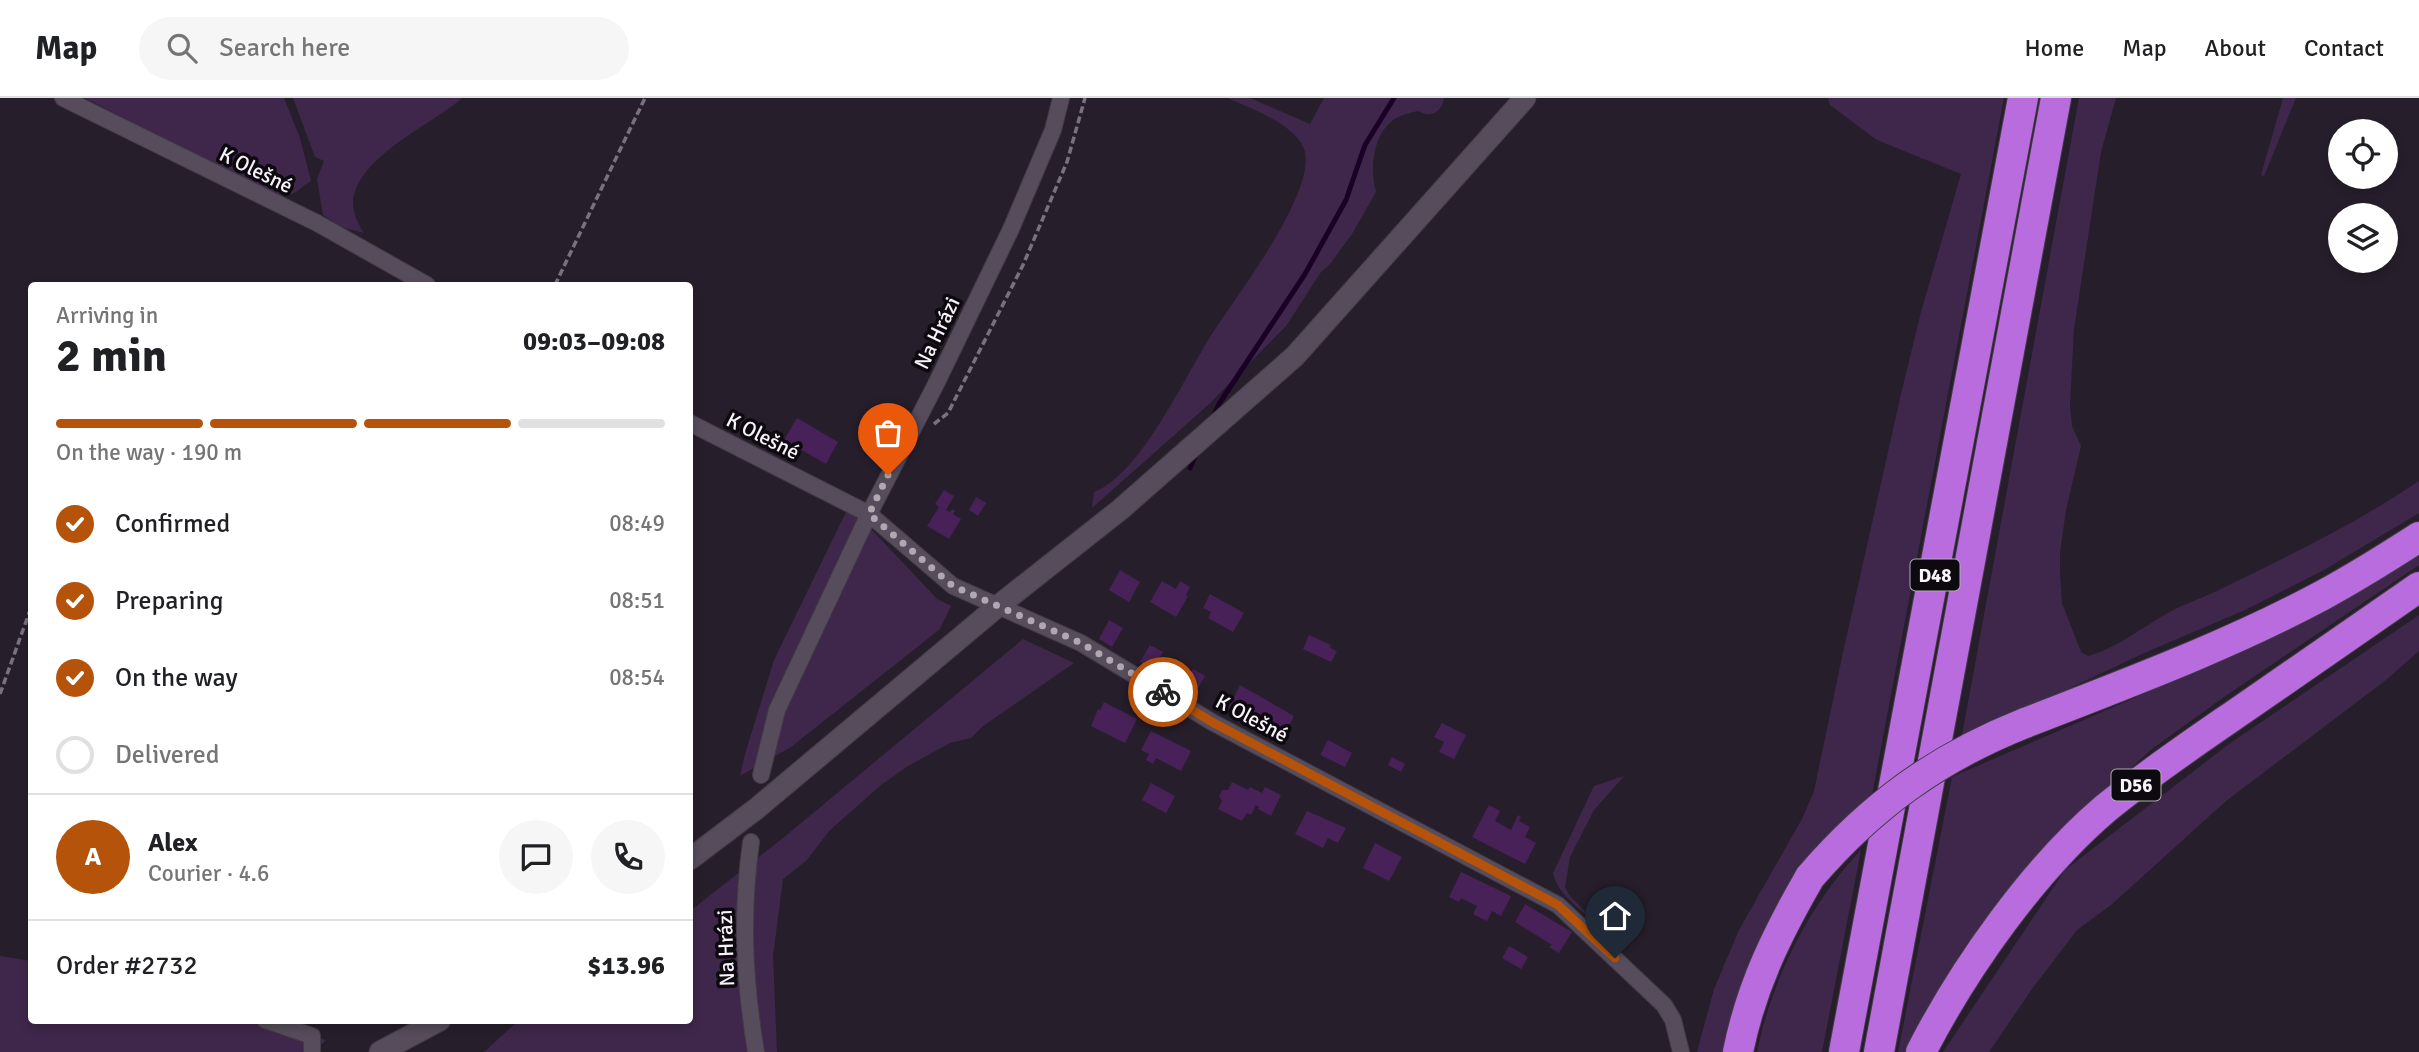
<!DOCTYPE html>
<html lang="en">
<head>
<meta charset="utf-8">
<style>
  body { margin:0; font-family:Signika,sans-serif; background:#f6f6f6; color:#202124; height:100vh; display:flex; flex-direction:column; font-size:26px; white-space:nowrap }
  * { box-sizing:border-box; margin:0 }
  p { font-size:23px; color:#757577 }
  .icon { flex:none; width:38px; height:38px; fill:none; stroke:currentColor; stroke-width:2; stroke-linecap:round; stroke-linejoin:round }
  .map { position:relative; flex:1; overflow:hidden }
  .drawer { position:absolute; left:28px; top:184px; width:665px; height:742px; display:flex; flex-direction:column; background:#fff; border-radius:7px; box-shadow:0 4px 10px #0003 }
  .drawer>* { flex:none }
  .controls { position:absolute; left:2328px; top:21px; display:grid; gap:14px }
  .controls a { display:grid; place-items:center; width:70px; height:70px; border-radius:50%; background:#fff; box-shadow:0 4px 10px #0003; font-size:35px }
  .pin { position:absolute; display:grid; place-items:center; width:60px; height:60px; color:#fff; margin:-72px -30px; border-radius:50% 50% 50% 0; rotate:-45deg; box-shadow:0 0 7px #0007 }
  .pin .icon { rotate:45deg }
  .courier { position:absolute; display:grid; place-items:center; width:70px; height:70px; margin:-35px; border:5px solid #b45309; border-radius:50%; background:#fff; color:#222; box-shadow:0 2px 9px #0007 }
  .summary em { font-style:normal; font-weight:700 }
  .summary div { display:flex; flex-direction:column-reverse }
  .summary { display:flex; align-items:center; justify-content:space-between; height:119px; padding:0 28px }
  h1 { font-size:46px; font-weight:700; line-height:52px }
  .bar { display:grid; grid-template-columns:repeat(4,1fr); gap:10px 7px; align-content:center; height:84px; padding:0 28px }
  .bar i { height:9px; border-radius:5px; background:#e0e0e0 }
  .bar .on { background:#b45309 }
  .bar p { grid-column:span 4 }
  .line { display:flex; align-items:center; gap:18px; padding:0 28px; border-top:2px solid #e0e0e0 }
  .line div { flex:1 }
  .round { display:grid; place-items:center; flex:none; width:74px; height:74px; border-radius:37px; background:#f6f6f6 }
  ol { padding:0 28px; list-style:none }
  li { display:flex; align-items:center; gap:21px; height:77px }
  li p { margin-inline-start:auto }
  li .icon { padding:7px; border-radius:50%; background:#b45309; color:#fff; stroke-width:4 }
  li:last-child { color:#757577 }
  li i { width:38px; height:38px; border:4px solid #e0e0e0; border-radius:50% }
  header { display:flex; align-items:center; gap:42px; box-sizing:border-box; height:98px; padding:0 35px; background:#fff; border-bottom:2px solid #e0e0e0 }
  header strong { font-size:33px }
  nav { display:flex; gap:38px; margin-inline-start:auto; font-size:24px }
  .search { width:490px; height:63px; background:#f6f6f6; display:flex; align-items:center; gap:18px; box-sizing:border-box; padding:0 24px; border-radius:38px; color:#757577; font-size:26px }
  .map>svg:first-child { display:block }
</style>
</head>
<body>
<header>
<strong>Map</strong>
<div class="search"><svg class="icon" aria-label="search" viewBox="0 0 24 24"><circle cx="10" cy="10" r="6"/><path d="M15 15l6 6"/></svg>Search here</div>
<nav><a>Home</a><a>Map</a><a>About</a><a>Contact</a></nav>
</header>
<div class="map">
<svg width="2419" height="954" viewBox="0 0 2419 954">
  <rect width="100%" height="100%" fill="#271e2b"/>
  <!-- green -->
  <g fill="#3f274b">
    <path d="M85,0H284L300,40L311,83C295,92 296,101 273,96Z"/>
    <path d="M293,0H462C433,26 356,59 353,104C353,115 358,126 364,135L341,129L323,117L317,81L324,63L315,59Z"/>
    <path d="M1228,0H1250L1310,26L1324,0H1444C1441,15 1431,20 1418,13C1409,15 1399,17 1392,23C1372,39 1370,72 1376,94L1352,136L1330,166L1321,174L1286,228L1207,308L1092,410L1094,394C1142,376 1186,275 1214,233C1238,196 1314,97 1305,54C1299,28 1250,10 1228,0Z"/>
    <path d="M1828,0H2004L1872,697C1849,722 1823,746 1803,773C1763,823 1735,891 1723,954H1697L1714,891L1739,832L1803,719L1814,693L1842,559L1901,296L1921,214L1961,76L1877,42L1830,7Z"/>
    <path d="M2079,0H2116L2101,54L2074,231L2070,307L2072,328L2081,348L2066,412L2060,454V476L2062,505L2081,554L2088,558C2121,549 2147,525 2177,510C2195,502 2214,495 2231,486C2295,455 2360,423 2419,383V415L2324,472L2245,512L2142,556L2034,607L1962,637Z"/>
    <polygon points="2283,0 2296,0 2264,78 2261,77"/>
    <polygon points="847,412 874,434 937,501 951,508 940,531 791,649 740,678 745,656 774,562"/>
    <path d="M2419,457V467L2224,599L2152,651L2040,753L1961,854L1906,954H1898L1952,679C2109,610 2271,546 2419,457Z"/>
    <polygon points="2419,517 2419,553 2386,582 2226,703 2111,807 2077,832 2032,891 1989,954 1943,954 2065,772 2229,646"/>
    <polygon points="1023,541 1074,565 983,628 971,640 950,645 908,668 881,687 829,733 807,762 783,781 773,858 777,954 484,954 519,922 690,922 690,813 783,740"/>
    <path d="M1624,678L1594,712L1570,759L1565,789L1569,797L1594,823C1578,809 1558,796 1553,775L1594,688Z"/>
    <path d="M1861,752L1822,954H1757C1772,880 1809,807 1861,752Z"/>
    <polygon points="0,858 31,863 32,922 258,922 326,942 314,954 0,954"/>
  </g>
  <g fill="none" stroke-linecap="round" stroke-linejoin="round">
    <!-- stream -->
    <g stroke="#1b0026" stroke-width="5">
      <polyline points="1213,319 1219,306 1305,176 1346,102 1365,47 1394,0"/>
      <polyline points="1190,370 1197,354"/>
    </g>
  </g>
  <!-- building -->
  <g fill="#472158">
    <polygon points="797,320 838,344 826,366 784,342"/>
    <polygon points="944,392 954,398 946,412 950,414 952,411 955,413 953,416 961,421 949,441 927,428 939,409 935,406"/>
    <polygon points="976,399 986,405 978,418 969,412"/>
    <polygon points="1120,472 1140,484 1129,504 1109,492"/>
    <polygon points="1162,483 1176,491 1180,483 1190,489 1186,497 1188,498 1176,519 1150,504"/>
    <polygon points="1210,496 1244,515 1233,534 1208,520 1211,514 1203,510"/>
    <polygon points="1109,522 1123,530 1112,549 1099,541"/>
    <polygon points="1309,537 1331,547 1330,550 1337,553 1331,564 1303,551"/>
    <polygon points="1150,547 1163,554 1152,572 1140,564"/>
    <polygon points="1193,571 1205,578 1195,596 1182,588"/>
    <polygon points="1240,587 1294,618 1282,641 1228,611"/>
    <polygon points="1104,604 1137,621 1125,645 1091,628 1098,611 1100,612"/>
    <polygon points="1442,625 1466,637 1454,661 1439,654 1444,644 1434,639"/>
    <polygon points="1151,633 1191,653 1181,673 1156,660 1153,666 1146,662 1149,656 1141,652"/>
    <polygon points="1328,642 1352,655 1345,669 1320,657"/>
    <polygon points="1392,659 1405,666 1401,674 1388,667"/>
    <polygon points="1232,684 1248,692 1250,689 1262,695 1265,689 1281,697 1271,718 1258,711 1259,709 1256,707 1251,717 1247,715 1242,723 1218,711 1222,703 1219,698 1222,692 1228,692"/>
    <polygon points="1151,685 1175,698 1166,715 1142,702"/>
    <polygon points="1489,707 1500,713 1495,723 1511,732 1518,717 1521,719 1519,723 1530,729 1525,739 1536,745 1525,766 1472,739"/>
    <polygon points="1307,713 1346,730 1338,745 1328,740 1323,750 1295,736"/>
    <polygon points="1375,745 1402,759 1389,783 1363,770"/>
    <polygon points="1461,774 1511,798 1501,818 1492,813 1487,823 1473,816 1477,808 1461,800 1459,804 1449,799"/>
    <polygon points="1525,806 1572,834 1559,855 1549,849 1552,847 1515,824"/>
    <polygon points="1509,848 1528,859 1521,871 1502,860"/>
  </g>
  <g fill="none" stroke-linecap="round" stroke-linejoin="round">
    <defs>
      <g id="minor">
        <polyline points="63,0 317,125 427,187"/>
        <polyline points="690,325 869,416 953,488 1081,545 1212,624 1558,807 1664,907 1673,922 1681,954"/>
        <polyline points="761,677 777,612 869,416 936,286 1011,131 1053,32 1061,0"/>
        <path d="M751,744C741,817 744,881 756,954"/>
        <polyline points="265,922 312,938 312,954"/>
      </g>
      <g id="tertiary">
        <polyline points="690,761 756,711 998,508 1121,411 1295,258 1525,0"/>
        <polyline points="380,954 440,922"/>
      </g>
      <g id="motorway">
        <path d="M2025,625C2125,586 2228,548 2323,497C2356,479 2388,459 2419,439"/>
        <path d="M1738,954C1751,889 1777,836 1810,779"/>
        <polyline points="1844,954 2023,0"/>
        <polyline points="1879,954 2056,0"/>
        <path d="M1921,954C1964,870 2034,771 2106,710C2149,675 2195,644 2240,613C2299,572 2359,531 2419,489"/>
      </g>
    </defs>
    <!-- minor casing -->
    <use href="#minor" stroke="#423b46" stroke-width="18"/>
    <!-- tertiary casing -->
    <use href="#tertiary" stroke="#423b46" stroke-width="23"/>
    <!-- motorway casing -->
    <use href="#motorway" stroke="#423b46" stroke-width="32"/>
    <!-- path -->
    <g stroke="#79717d" stroke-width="3.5" stroke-dasharray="7 3.5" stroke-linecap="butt">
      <polyline points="555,187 645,0"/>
      <polyline points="934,326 948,315 1023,167 1067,64 1085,0"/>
      <polyline points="0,596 32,507"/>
    </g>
    <!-- minor -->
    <use href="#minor" stroke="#564c5b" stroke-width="16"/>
    <!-- tertiary -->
    <use href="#tertiary" stroke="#564c5b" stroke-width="21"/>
    <!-- motorway -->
    <use href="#motorway" stroke="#b96cdd" stroke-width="30"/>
    <defs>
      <path id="motorway-bridge" d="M1810,779C1871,708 1937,660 2025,625"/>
    </defs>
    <!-- motorway-bridge casing -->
    <use href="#motorway-bridge" stroke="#423b46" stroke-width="32" stroke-linecap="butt"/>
    <!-- motorway-bridge -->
    <use href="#motorway-bridge" stroke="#b96cdd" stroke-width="30"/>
  </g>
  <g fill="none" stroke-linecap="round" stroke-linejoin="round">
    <!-- done -->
    <polyline stroke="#afa8b2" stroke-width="7" stroke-dasharray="0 12.6" points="888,377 869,416 953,488 1081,545 1163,594"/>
    <!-- route -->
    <polyline stroke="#b45309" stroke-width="9" points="1163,594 1212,624 1558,807 1615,860"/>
  </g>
  <g text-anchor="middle" stroke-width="7" stroke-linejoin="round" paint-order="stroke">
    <!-- shield labels -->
    <g fill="#0d0a0f" stroke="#b2acb4" stroke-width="2">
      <rect x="1910.5" y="461.5" width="49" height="31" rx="5"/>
      <rect x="2111.5" y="671.5" width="49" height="31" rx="5"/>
    </g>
    <g font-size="19" font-weight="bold" fill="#f8f2fb">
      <text x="1935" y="484">D48</text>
      <text x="2136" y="694">D56</text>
    </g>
    <!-- street labels -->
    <g font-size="21" fill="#f8f2fb" stroke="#0d0a0f">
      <text transform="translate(256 72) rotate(26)" y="7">K Olešné</text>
      <text transform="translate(937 235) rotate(-64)" y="7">Na Hrázi</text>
      <text transform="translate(763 338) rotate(27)" y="7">K Olešné</text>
      <text transform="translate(1252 620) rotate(28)" y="7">K Olešné</text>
      <text transform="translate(726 850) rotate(-92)" y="7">Na Hrázi</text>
    </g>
  </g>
</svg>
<div class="controls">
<a><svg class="icon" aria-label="locate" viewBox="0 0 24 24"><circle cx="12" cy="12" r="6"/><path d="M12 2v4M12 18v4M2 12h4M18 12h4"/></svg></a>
<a><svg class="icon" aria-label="layers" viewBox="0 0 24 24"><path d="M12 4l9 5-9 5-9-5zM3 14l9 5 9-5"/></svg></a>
</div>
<div class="pin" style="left:888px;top:377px;background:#ea580c"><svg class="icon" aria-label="bag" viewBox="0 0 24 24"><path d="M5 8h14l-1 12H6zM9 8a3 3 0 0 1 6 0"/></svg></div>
<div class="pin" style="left:1615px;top:860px;background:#1f2937"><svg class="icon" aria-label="home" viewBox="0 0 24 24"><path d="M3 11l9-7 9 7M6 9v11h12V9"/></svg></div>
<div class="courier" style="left:1163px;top:594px"><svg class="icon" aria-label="bike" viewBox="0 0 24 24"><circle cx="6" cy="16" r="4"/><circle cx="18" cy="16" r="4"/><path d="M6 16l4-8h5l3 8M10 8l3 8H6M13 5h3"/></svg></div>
<section class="drawer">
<div class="summary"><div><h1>2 min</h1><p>Arriving in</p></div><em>09:03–09:08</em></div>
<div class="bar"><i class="on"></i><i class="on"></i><i class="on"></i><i></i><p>On the way · 190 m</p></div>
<ol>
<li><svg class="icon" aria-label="check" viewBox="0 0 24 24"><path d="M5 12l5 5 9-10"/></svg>Confirmed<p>08:49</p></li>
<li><svg class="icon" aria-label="check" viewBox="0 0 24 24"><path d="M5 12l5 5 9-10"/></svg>Preparing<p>08:51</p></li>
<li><svg class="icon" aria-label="check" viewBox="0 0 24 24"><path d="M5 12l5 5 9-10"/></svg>On the way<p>08:54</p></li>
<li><i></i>Delivered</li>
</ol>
<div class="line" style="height:126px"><b class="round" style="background:#b45309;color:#fff">A</b><div><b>Alex</b><p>Courier · 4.6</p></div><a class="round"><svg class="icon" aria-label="chat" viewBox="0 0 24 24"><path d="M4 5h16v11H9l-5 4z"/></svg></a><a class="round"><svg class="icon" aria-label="phone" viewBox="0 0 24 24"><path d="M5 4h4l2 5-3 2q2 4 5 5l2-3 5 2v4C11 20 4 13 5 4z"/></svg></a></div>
<div class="line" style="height:91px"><div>Order #2732</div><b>$13.96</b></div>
</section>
</div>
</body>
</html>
